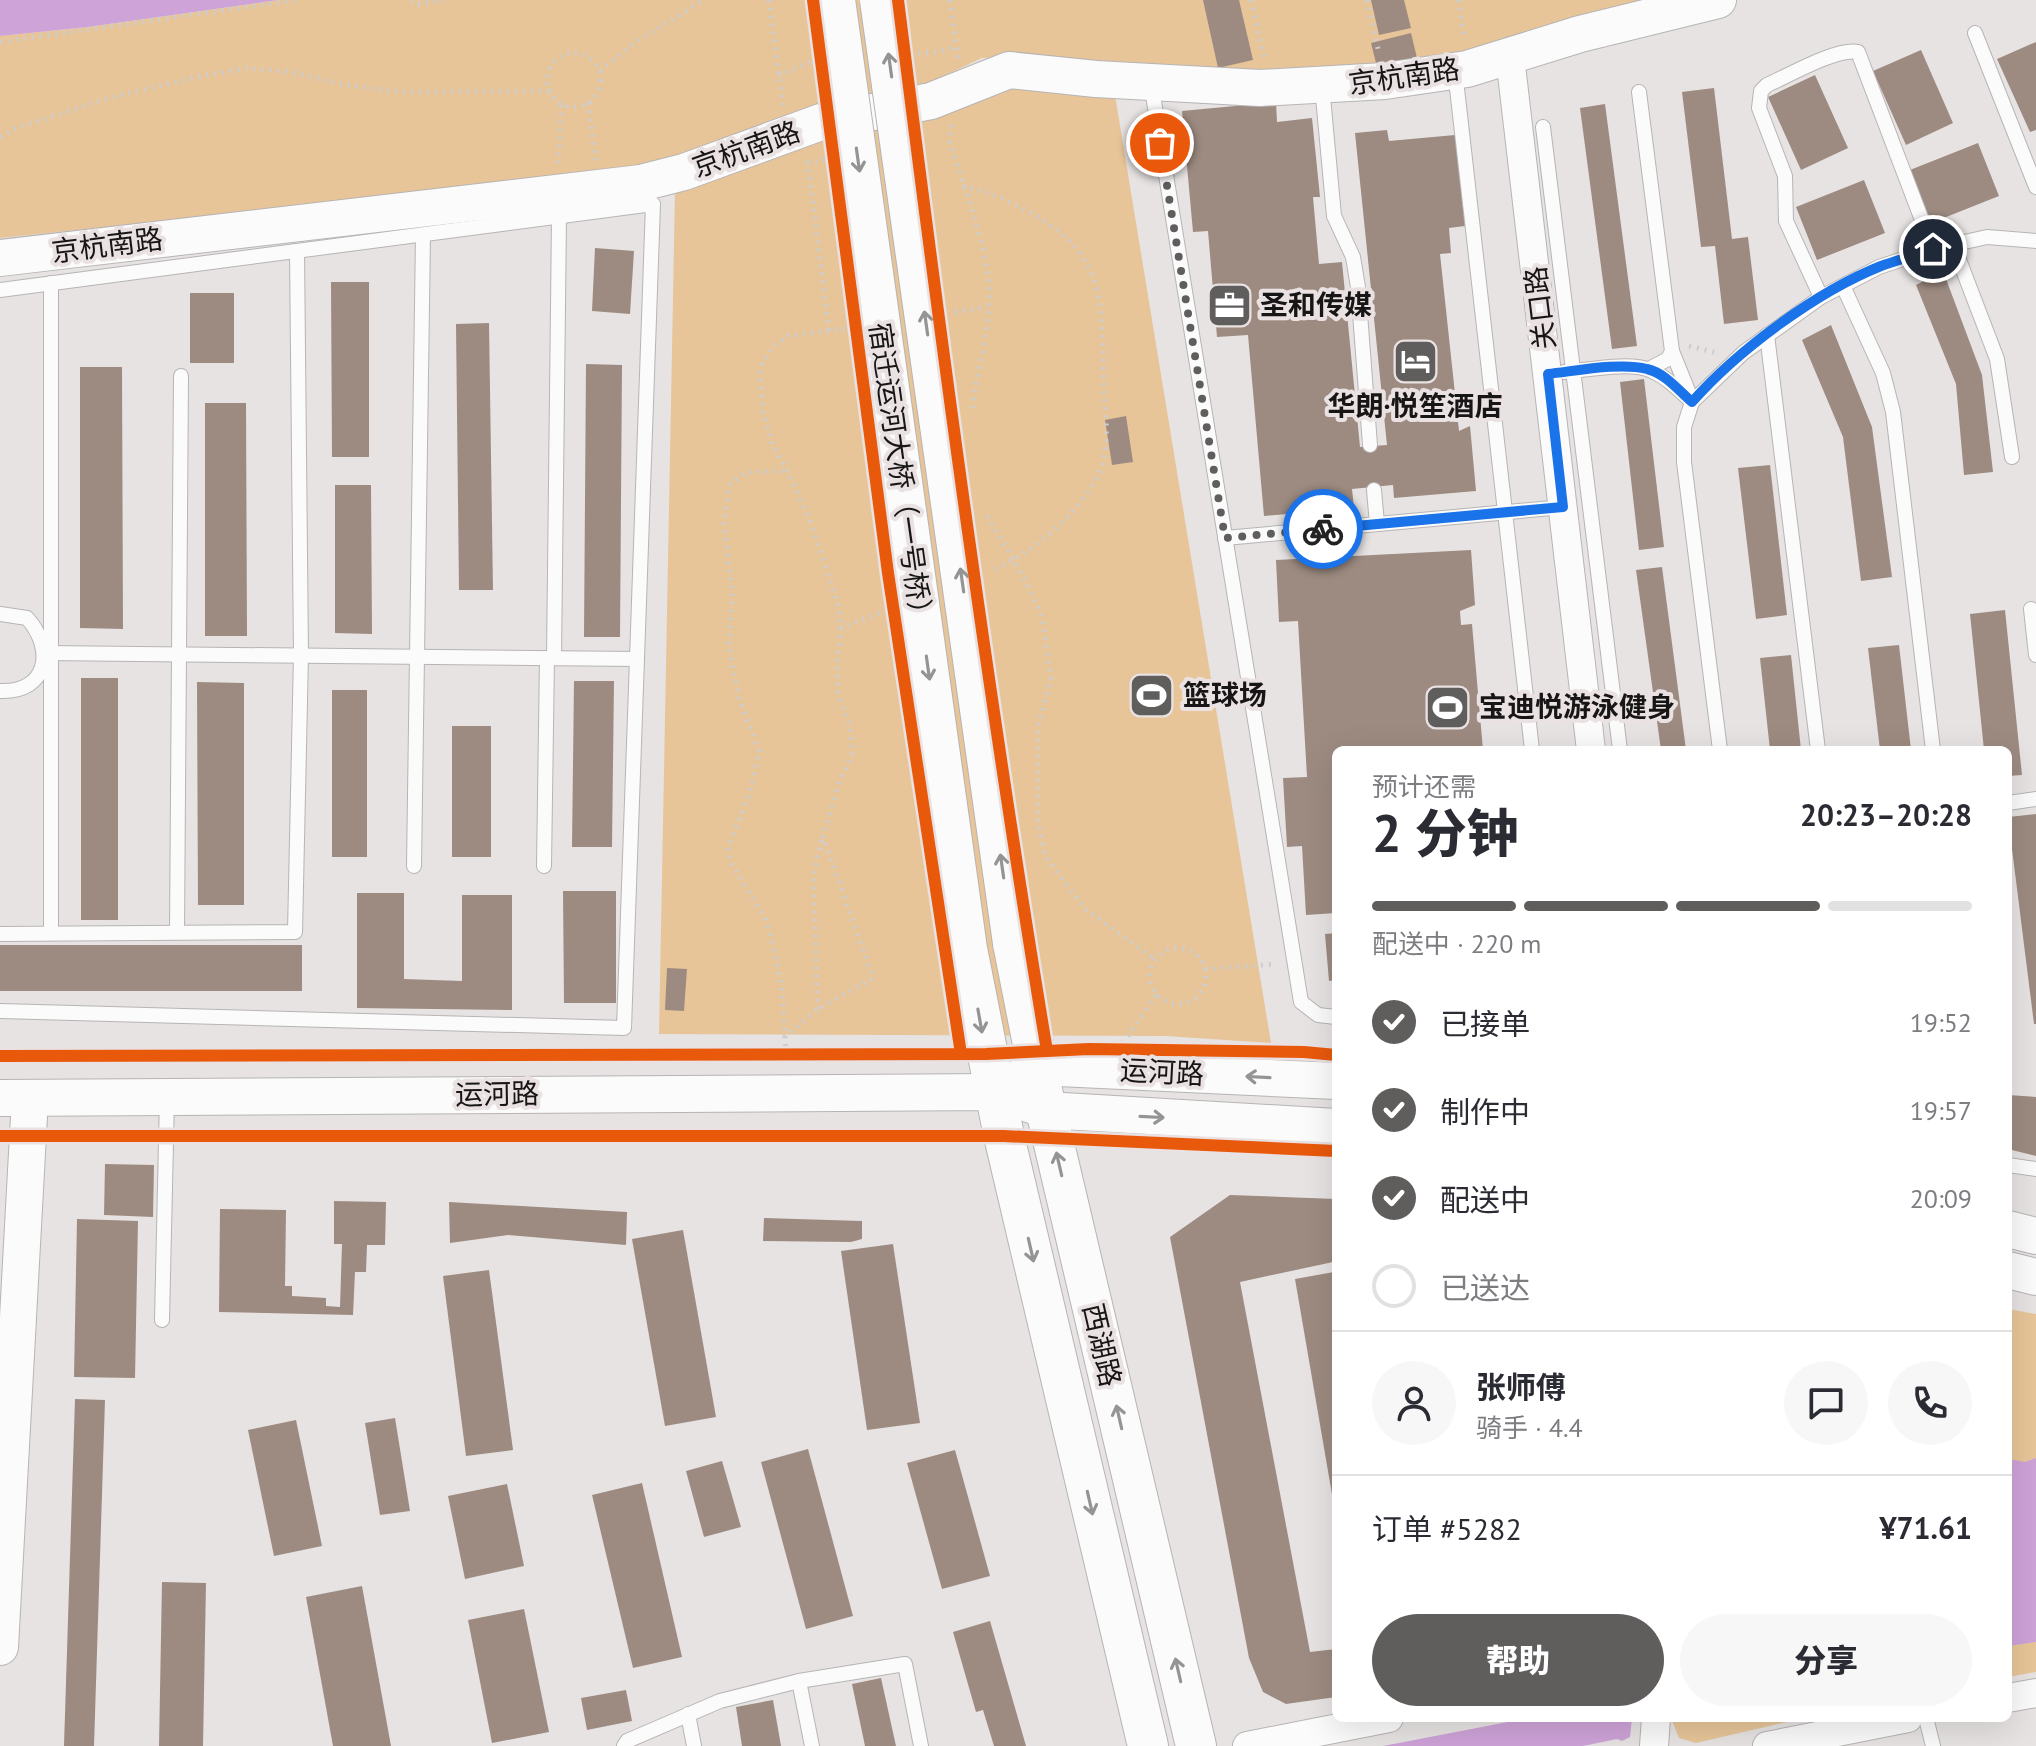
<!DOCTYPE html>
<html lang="zh">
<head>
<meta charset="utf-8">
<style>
  body { margin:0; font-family:"PT Sans","Noto Sans SC",sans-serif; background:#f7f7f7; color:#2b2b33; height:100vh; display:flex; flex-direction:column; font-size:30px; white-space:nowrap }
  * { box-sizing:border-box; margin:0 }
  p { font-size:26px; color:#7c7c81 }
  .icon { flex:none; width:44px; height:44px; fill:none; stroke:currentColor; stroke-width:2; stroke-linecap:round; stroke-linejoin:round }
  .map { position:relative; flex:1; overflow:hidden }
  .details { position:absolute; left:1332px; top:746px; width:680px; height:976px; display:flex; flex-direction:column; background:#fff; border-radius:12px; box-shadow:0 8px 32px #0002 }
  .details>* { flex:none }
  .pin { position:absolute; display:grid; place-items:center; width:68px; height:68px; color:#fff; margin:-34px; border:4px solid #fff; border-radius:50%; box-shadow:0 2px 8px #0007 }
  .courier { position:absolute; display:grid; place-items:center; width:80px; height:80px; margin:-40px; border:6px solid #1a73e8; border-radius:50%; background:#fff; color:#222; box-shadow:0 2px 10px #0007 }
  .head em { font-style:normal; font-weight:800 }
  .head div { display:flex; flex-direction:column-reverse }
  .head { display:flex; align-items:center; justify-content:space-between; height:136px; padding:0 40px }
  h1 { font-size:52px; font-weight:800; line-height:60px }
  .bar { display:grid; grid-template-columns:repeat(4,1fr); gap:12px 8px; align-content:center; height:96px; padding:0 40px }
  .bar i { height:10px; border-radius:6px; background:#e1e1e2 }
  .bar .active { background:#605d5d }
  .bar p { grid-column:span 4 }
  .line { display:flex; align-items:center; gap:20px; padding:0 40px; border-top:2px solid #e1e1e2 }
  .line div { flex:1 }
  .round { display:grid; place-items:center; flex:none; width:84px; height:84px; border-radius:42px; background:#f7f7f7 }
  ol { padding:0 40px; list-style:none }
  li { display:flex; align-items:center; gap:24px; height:88px }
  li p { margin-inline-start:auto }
  li .icon { padding:8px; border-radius:50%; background:#605d5d; color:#fff; stroke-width:4 }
  li:last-child { color:#7c7c81 }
  li i { width:44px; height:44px; border:4px solid #e1e1e2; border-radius:50% }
  .button { display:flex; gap:16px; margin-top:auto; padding:16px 40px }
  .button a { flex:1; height:92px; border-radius:48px; background:#605d5d; color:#fff; font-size:32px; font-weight:800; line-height:92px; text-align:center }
  .button a+a { background:#f7f7f7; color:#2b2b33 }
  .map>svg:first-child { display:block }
</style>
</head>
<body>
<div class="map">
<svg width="2036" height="1746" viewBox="0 0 2036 1746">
  <rect width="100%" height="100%" fill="#e7e3e3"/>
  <!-- green -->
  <g fill="#e7c598">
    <polygon points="278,0 1662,0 1487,53 1259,78 1014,57 982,58 918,88 639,172 0,238 0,36 88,27"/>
    <polygon points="1020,86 1115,95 1271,1043 1165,1036 659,1034 675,191 729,167 985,91"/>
    <polygon points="2008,1309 2036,1314 2036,1672 2008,1677"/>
    <polygon points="1671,1718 1804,1718 1696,1743 1679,1738"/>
  </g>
  <!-- water -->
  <g fill="#cea3d8">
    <polygon points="0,0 278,0 88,27 0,36"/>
    <polygon points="2036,1458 2036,1642 2008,1646 2008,1459 2025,1462"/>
    <polygon points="1528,1718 1632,1718 1630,1737 1622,1741 1617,1739 1583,1746 1383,1746"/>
  </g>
  <!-- building -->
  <g fill="#9d8b81">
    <polygon points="1203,0 1239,0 1253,60 1218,68"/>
    <polygon points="1371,0 1404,0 1411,28 1379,35"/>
    <polygon points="1411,33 1417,58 1377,67 1371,43"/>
    <polygon points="2036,42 2036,130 2030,132 1997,59"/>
    <polygon points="1921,50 1953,123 1906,145 1873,71"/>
    <polygon points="1815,75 1848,148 1801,170 1768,97"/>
    <polygon points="1714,88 1732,239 1748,237 1758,320 1724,324 1715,246 1701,247 1682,92"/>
    <polygon points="1276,102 1277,122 1312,118 1320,197 1313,197 1319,264 1342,262 1360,447 1387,445 1355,133 1387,130 1389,141 1455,135 1465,226 1449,228 1451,253 1440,254 1459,431 1470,426 1476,491 1394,498 1393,485 1352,489 1354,508 1264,516 1248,335 1217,337 1208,231 1193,232 1182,111"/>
    <polygon points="1605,104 1637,346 1612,349 1580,108"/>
    <polygon points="1978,143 1999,196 1931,223 1910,170"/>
    <polygon points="1864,180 1885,233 1817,260 1796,207"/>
    <polygon points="595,248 634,251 630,314 592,311"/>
    <polygon points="1943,271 1982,375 1993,472 1964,475 1956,384 1916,285"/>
    <polygon points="331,282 369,282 369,457 332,457"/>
    <rect x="190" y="293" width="44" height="70"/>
    <polygon points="489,323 493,590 459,590 456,324"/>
    <polygon points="1831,325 1872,427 1892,577 1861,581 1843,437 1802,340"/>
    <polygon points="586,364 622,365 620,637 584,637"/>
    <polygon points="80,367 122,367 123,629 80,628"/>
    <polygon points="1644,379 1664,547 1639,550 1620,382"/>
    <polygon points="205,403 246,403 247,636 205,636"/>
    <polygon points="1126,416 1133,462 1112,465 1105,420"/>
    <polygon points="1770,465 1787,615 1756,619 1738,468"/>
    <polygon points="335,485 371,485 372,634 335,633"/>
    <polygon points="1471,550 1475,605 1460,611 1461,625 1472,624 1483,750 1336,750 1336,913 1306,915 1302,846 1287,847 1283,778 1307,777 1298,621 1279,622 1276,560"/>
    <polygon points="1662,567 1686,750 1661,750 1636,570"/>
    <polygon points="2005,610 2022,775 2008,776 2008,750 1984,750 1970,614"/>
    <polygon points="1899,645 1911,750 1880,750 1868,648"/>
    <polygon points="1791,655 1801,750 1770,750 1760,658"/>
    <rect x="81" y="678" width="37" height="242"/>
    <polygon points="574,681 614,681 612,847 572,847"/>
    <polygon points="197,682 244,683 244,905 198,905"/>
    <rect x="332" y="690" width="35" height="167"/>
    <rect x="452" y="726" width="39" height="131"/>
    <polygon points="2036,814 2036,1024 2034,1024 2008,817"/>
    <polygon points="563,891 616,891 616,1003 564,1003"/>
    <polygon points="357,893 404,893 404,979 462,981 462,895 512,895 512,1010 357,1008"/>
    <polygon points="1336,933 1336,980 1329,981 1325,934"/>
    <rect x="0" y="945" width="302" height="46"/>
    <polygon points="667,968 687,969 684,1011 665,1010"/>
    <polygon points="2008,1095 2036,1097 2036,1156 2008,1149"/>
    <polygon points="105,1164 154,1165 153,1217 104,1215"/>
    <polygon points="1230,1195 1336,1199 1336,1246 1333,1245 1333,1262 1240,1282 1310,1652 1336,1649 1336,1697 1286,1704 1263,1692 1249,1658 1170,1237"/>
    <polygon points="334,1201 386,1202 385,1245 367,1245 366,1272 355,1272 353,1315 219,1312 220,1209 286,1210 285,1286 292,1286 292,1296 326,1298 326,1306 340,1307 342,1244 334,1244"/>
    <polygon points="449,1202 627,1212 626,1245 508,1235 450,1243"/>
    <polygon points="764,1218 862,1221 862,1239 851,1242 763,1241"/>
    <polygon points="77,1219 138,1221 135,1378 74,1377"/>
    <polygon points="683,1230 716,1417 665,1426 632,1239"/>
    <polygon points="893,1244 920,1423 867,1430 841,1251"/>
    <polygon points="489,1270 513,1450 466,1456 443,1276"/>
    <polygon points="1334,1272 1336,1284 1334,1506 1295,1279"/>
    <polygon points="75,1399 105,1400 94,1746 64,1746"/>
    <polygon points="395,1418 410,1511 380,1515 365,1423"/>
    <polygon points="296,1420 322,1546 274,1556 248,1430"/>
    <polygon points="808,1449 853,1616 806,1629 761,1462"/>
    <polygon points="955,1450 990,1576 942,1589 907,1463"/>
    <polygon points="722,1461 741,1527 704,1537 686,1471"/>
    <polygon points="642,1483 682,1657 633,1668 592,1495"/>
    <polygon points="507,1484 524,1566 465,1579 448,1496"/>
    <polygon points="162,1582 206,1583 203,1746 159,1746"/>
    <polygon points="362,1586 391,1746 333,1746 306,1597"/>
    <polygon points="524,1609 549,1732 492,1743 468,1620"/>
    <polygon points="990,1621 1026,1746 994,1746 983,1710 976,1712 953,1632"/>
    <polygon points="881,1678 896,1746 865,1746 852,1684"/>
    <polygon points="626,1690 632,1721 587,1730 581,1698"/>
    <polygon points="773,1700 781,1746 742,1746 736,1707"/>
  </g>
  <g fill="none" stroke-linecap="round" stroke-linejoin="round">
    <defs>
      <g id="service">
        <polyline points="1975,33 2036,187"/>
        <polyline points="1455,71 1532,750"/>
        <polyline points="1151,83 1301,1002 1318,1015 1336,1017"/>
        <polyline points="1322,86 1334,216 1353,257 1358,287 1370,445"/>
        <polyline points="1639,92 1672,351 1668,359 1649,369"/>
        <polyline points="1543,127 1620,750"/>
        <polyline points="1953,244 1997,359 2012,457"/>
        <polyline points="1843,286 1883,373 1893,412 1933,750"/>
        <polyline points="0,290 653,204 624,1028 0,1011"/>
        <path d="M1821,297L1786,221L1785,176L1759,108L1761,91L1767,85C1788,76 1838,47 1858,52L1933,249"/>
        <polyline points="1767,335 1818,750"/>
        <polyline points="1672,351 1691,398"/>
        <path d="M1564,372C1588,370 1631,361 1652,371C1668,378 1680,391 1692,402"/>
        <polyline points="1374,490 1377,524"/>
        <polyline points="1225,538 1563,507"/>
        <polyline points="2031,609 2036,655"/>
        <path d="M0,614L27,618C55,649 48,693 0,691"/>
        <polyline points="44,653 637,659"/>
        <polyline points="554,658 559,217"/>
        <polyline points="1720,750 1684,462 1684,427 1692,402 1743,353 1821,297 1879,267 1933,249 1987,237 2036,241"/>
        <polyline points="2008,803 2036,799"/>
        <polyline points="414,866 423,235"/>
        <polyline points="544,866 547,658"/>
        <polyline points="177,931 181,376"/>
        <polyline points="51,933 51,283"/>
        <polyline points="0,934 295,932 301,655 297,251"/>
        <polyline points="2008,1165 2036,1169"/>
        <polyline points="162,1320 167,1097"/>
        <polyline points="799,1681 812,1746"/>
        <polyline points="688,1714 694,1746"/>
        <polyline points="1926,1718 1933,1746"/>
        <polyline points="624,1746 627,1741 720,1701 799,1681 905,1664 921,1746"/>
      </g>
      <g id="minor">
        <polyline points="1510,57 1591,750"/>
        <polyline points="2008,1698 2036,1693"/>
        <polyline points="1247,1746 1389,1718"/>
        <polyline points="1654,1746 1656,1718"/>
        <polyline points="1767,1746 1908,1718"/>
      </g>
      <g id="tertiary">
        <polyline points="0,258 641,183 684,172 821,122 931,101 1009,70 1096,79 1260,88 1385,81 1467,69 1580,34 1718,0"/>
        <polyline points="1013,1081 1037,1067 1336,1081"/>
        <polyline points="0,1098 994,1092 1046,1110 1336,1127"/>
        <polyline points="2008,1229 2036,1236"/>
        <polyline points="2008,1270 2036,1277"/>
        <polyline points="0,1647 30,1098"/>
      </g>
      <g id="secondary">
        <polyline points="1013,943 1046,1110 1196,1746"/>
        <polyline points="967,949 1004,1136 1148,1746"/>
      </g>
    </defs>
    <!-- service casing -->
    <use href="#service" stroke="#b7b4b4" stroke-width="16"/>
    <!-- minor casing -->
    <use href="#minor" stroke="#b7b4b4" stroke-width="30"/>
    <!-- tertiary casing -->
    <use href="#tertiary" stroke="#b7b4b4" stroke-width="38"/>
    <!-- secondary casing -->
    <use href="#secondary" stroke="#b7b4b4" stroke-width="42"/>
    <!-- path -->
    <g stroke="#cecdcd" stroke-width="5" stroke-dasharray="2 6" stroke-linecap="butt">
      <polyline points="411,0 418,4 445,0"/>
      <polyline points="769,0 783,105"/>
      <polyline points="950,0 958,59"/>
      <polyline points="1251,0 1265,61"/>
      <polyline points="1367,0 1378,49 1374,50"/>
      <polyline points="1459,0 1464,40"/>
      <polyline points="0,42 297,0"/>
      <polyline points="918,53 931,53 956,47"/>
      <circle cx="574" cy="80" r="27"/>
      <polyline points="600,71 634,43 704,0"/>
      <polyline points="779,75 813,61"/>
      <polyline points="588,103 596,161"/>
      <path d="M951,125L950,142C964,188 984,237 989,284C992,327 976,370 972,412"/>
      <polyline points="0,137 14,129 105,99 201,76 246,68 291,72 340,84 401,92 550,91"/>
      <polyline points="825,159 808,163 829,331"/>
      <polyline points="558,163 562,104"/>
      <path d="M963,186C989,191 1014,203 1036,216C1105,256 1102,302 1103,373C1104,400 1109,432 1104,458C1095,502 1031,555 991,571"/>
      <polyline points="955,312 987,307"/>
      <polyline points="1689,346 1718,353"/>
      <polyline points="987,516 1023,576 1043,620 1051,679 1038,727 1038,824 1046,857 1085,909 1155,959"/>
      <polyline points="840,628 888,610"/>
      <circle cx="1178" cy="976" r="28"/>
      <polyline points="1205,969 1276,964"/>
      <polyline points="818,1009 813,876 822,839"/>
      <polyline points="784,1037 818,1009 873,978 823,837 840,780 853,753 849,723 838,693 837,662 841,630 838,604 812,526 788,472 772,444 763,412 760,367 773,347 788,336 850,328"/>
      <polyline points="1123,1043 1156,995"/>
      <polyline points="786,1054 782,989 774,948 765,918 732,864 728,847 750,793 759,751 739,698 729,648 732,592 724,523 729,485 746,472 787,471"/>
    </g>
    <!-- service -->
    <use href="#service" stroke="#fbfbfb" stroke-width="14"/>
    <!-- minor -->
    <use href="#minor" stroke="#fbfbfb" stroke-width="28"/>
    <!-- tertiary -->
    <use href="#tertiary" stroke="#fbfbfb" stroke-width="36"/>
    <!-- secondary -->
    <use href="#secondary" stroke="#fbfbfb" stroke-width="40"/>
    <defs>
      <g id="secondary-bridge">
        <polyline points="835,0 967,949"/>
        <polyline points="880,0 1013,943"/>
      </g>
    </defs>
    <!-- secondary-bridge casing -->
    <use href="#secondary-bridge" stroke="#b7b4b4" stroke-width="42" stroke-linecap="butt"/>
    <!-- secondary-bridge -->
    <use href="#secondary-bridge" stroke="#fbfbfb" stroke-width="40"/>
    <defs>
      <g id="cycleway">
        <polyline points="813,0 888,573 961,1054"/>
        <path d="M898,0C942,351 989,702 1047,1051"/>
        <polyline points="0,1056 986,1054 1089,1049 1304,1052 1336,1055"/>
        <polyline points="0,1136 1004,1136 1336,1151"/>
      </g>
    </defs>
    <!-- cycleway casing -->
    <use href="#cycleway" stroke="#e9e1e2" stroke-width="17"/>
    <!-- cycleway -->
    <use href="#cycleway" stroke="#e8590c" stroke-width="12"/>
  </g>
  <!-- one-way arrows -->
  <defs><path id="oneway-shaft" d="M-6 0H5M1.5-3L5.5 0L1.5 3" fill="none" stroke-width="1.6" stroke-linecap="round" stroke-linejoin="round" transform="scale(2)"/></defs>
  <g stroke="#949494">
    <use href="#oneway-shaft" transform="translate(890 65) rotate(-98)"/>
    <use href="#oneway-shaft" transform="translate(858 160) rotate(82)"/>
    <use href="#oneway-shaft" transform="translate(926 323) rotate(-98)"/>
    <use href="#oneway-shaft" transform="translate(962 580) rotate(-98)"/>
    <use href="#oneway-shaft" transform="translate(928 668) rotate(82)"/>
    <use href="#oneway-shaft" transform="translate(1002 866) rotate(-98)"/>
    <use href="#oneway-shaft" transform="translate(980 1021) rotate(80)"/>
    <use href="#oneway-shaft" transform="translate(1258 1077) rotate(-177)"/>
    <use href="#oneway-shaft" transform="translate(1152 1117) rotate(3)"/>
    <use href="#oneway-shaft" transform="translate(1059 1164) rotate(-103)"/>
    <use href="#oneway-shaft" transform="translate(1031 1250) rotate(77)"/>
    <use href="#oneway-shaft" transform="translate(1119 1417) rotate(-103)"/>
    <use href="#oneway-shaft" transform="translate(1090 1503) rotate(77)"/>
    <use href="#oneway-shaft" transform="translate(1178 1670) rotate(-103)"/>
  </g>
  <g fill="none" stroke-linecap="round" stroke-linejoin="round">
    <!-- done -->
    <polyline stroke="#605d5d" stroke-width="8" stroke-dasharray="0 14.4" points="1160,143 1225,538 1323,529"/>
    <!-- route -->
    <path stroke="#1a73e8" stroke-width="10" d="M1323,529L1563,507L1548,374C1576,371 1620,362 1647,369C1665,373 1679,391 1692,402C1738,350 1816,292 1881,266C1898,260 1916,255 1933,249"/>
  </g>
  <!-- icons -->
  <defs>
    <symbol id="office-square" viewBox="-11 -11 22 22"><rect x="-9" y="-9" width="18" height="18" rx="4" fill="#605d5d" stroke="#e9e1e2"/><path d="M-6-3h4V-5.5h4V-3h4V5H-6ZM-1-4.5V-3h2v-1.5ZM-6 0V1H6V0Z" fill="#fff"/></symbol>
    <symbol id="hotel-square" viewBox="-11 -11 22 22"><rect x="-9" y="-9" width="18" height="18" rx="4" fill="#605d5d" stroke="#e9e1e2"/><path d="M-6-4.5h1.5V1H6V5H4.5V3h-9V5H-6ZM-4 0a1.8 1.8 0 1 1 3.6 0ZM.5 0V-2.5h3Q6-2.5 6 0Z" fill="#fff"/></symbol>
    <symbol id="stadium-square" viewBox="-11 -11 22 22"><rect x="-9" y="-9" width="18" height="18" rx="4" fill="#605d5d" stroke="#e9e1e2"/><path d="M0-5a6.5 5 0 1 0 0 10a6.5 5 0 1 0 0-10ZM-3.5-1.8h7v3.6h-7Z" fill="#fff"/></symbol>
  </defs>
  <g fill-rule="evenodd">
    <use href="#office-square" x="1204" y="280" width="51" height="51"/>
    <use href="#hotel-square" x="1390" y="336" width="51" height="51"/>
    <use href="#stadium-square" x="1126" y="670" width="51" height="51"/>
    <use href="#stadium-square" x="1422" y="682" width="51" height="51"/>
  </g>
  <g text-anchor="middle" stroke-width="8" stroke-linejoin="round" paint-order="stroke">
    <!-- street labels -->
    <g font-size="28" fill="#171515" stroke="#e9e1e2">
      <text transform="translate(1404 76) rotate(-8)" y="10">京杭南路</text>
      <text transform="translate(746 149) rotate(-20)" y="10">京杭南路</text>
      <text transform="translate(107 245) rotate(-7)" y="10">京杭南路</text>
      <text transform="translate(1540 308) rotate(-97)" y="10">关口路</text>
      <text transform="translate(901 475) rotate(82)" y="10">宿迁运河大桥（一号桥）</text>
      <text transform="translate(1162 1072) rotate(3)" y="10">运河路</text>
      <text transform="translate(497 1094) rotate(-1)" y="10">运河路</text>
      <text transform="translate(1102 1345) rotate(77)" y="10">西湖路</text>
    </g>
    <!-- poi labels -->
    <g font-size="28" font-weight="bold" fill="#171515" stroke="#e9e1e2" text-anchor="start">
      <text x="1260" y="315">圣和传媒</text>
      <text x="1415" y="416" text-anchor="middle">华朗·悦笙酒店</text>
      <text x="1183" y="705">篮球场</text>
      <text x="1479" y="717">宝迪悦游泳健身</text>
    </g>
  </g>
</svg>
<div class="pin" style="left:1160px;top:143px;background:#ea580c"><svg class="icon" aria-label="bag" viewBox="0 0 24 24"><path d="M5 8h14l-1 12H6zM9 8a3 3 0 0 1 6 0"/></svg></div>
<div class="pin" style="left:1933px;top:249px;background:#1f2937"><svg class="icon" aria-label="home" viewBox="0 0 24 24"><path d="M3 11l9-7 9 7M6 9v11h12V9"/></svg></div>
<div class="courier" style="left:1323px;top:529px"><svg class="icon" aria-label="bike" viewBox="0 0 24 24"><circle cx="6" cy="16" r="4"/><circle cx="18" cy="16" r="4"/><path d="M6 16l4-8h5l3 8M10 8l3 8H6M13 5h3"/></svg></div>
<section class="details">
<div class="head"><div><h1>2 分钟</h1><p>预计还需</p></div><em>20:23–20:28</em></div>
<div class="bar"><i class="active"></i><i class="active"></i><i class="active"></i><i></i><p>配送中 · 220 m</p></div>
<ol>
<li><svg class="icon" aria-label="check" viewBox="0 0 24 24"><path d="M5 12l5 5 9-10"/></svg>已接单<p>19:52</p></li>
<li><svg class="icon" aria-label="check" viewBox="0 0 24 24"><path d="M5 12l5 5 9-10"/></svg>制作中<p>19:57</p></li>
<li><svg class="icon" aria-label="check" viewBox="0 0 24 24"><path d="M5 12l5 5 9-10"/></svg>配送中<p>20:09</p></li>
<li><i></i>已送达</li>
</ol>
<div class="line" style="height:144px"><a class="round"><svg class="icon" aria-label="person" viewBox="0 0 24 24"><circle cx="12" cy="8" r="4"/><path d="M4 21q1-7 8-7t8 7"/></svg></a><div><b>张师傅</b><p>骑手 · 4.4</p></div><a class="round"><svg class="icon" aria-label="chat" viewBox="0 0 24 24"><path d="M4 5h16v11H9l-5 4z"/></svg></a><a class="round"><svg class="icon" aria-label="phone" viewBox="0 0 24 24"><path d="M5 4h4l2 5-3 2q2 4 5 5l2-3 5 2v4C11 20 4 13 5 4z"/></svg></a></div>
<div class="line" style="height:104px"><div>订单 #5282</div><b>¥71.61</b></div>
<div class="button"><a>帮助</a><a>分享</a></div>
</section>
</div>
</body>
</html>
